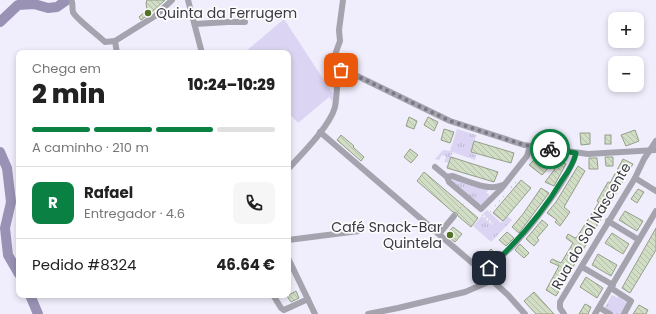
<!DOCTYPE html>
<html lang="pt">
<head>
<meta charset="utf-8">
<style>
  body { margin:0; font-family:Poppins,sans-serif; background:#f6f6f6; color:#222; height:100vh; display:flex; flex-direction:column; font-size:15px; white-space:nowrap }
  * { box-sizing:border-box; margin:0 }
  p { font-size:13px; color:#767676 }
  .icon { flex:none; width:22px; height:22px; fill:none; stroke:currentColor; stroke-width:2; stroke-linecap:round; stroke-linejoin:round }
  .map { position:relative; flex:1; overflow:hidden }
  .panel { position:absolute; left:16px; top:50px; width:275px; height:248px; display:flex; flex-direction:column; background:#fff; border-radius:8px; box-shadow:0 2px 6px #0003 }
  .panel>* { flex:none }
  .controls { position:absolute; left:608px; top:12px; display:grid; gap:8px }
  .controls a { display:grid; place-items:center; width:36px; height:36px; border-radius:8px; background:#fff; box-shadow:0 2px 6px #0003; font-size:20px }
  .pin { position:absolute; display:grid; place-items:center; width:34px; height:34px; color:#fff; margin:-17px; border-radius:8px; box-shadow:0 2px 6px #0006 }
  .courier { position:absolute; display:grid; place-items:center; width:40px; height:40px; margin:-20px; border:3px solid #0b8043; border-radius:50%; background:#fff; color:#222; box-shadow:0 1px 5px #0007 }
  .overview em { font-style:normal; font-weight:800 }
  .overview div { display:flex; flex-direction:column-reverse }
  .overview { display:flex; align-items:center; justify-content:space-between; height:68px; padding:0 16px }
  h1 { font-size:26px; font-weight:800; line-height:30px }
  .bar { display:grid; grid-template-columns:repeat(4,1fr); gap:6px 4px; align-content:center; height:48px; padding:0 16px }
  .bar i { height:5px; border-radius:3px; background:#e0e0e0 }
  .bar .current { background:#0b8043 }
  .bar p { grid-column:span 4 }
  .line { display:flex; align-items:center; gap:10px; padding:0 16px; border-top:1px solid #e0e0e0 }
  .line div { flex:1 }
  .round { display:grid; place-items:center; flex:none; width:42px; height:42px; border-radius:8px; background:#f6f6f6 }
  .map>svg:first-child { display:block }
</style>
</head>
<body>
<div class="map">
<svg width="656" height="314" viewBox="0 0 656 314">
  <defs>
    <pattern id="grass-tufts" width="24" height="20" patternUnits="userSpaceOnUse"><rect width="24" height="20" fill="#dbd4f2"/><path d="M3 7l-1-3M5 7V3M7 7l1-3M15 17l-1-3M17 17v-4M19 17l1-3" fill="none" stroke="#bdb7d1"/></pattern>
    <pattern id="building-back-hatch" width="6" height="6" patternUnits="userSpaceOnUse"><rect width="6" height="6" fill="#d1dec5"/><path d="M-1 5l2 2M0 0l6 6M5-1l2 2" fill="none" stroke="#b4bfaa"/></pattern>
  </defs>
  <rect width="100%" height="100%" fill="#f0edfc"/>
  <!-- grass -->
  <g fill="url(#grass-tufts)">
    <polygon points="457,129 476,135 471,153 476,155 475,160 452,152 449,163 444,162 446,157 442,155 439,160 435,159 443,150 450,151"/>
    <polygon points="453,179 455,179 487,189 488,191 486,192 488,194 489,194 489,197 482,204 479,204 452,181"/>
    <polygon points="487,210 501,223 507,216 512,220 491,242 473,226 482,216 492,225 493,223 483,214"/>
    <polygon points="612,295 617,298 618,296 627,303 621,314 614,314 605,307"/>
  </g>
  <!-- pitch -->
  <polygon fill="#dbd4f2" points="284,19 329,88 334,94 332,101 329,97 298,123 288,112 288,53 244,53"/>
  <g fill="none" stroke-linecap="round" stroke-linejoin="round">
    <!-- river -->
    <g stroke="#9a92b4" stroke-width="10">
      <polyline points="0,22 18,5 34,4 48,8 57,7 67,0"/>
      <polyline points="0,152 7,168 11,202 5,228 8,255 19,274"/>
      <polyline points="30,295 38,314"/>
    </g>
  </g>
  <!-- building -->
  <g fill="url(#building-back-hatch)" stroke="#949f88">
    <polygon points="147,0 165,0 152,12 141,20 139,17 147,10 146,3"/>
    <polygon points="409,117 417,121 414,129 406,126"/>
    <polygon points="428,117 438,122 434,131 424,125"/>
    <polygon points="444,129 454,132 450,143 441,140"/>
    <polygon points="635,130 639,141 626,146 621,135"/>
    <polygon points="580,133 590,133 590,144 581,145"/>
    <polygon points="341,135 354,146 353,147 364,157 361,161 337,140"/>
    <rect x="605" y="135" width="6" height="9"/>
    <polygon points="474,141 514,153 511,163 471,152"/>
    <polygon points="410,149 418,155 411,163 404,157"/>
    <polygon points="538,156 541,158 543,157 552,164 542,175 529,165"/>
    <polygon points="451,157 498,172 494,182 447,168"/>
    <polygon points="557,157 565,160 563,163 566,164 554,186 545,182 555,169 552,167"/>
    <polygon points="605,157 613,157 613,166 606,166"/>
    <polygon points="589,158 597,158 598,169 589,169"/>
    <polygon points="623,159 633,164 556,296 546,290 559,266 550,262 552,259 561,263 573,243 566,238 568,234 575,238 577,237 599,202 597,201 608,182 610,183"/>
    <polygon points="578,166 585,171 564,207 570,212 560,226 555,222 557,220 547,213 556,202"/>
    <polygon points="424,172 478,218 471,227 458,216 457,213 453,212 417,181"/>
    <polygon points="521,180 531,188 503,221 493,213"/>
    <polygon points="541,188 549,193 519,233 512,227 523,214"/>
    <polygon points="638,189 644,192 637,203 631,199"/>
    <polygon points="625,211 643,221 637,231 619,220"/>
    <polygon points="542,220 548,225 537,238 539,240 534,246 526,239"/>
    <polygon points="453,227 462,234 455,242 446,235"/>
    <polygon points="656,228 656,250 630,293 622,288"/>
    <polygon points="507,232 514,238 506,246 499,240"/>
    <polygon points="612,233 629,244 623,254 605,243"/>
    <polygon points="520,244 529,253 524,258 515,250"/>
    <polygon points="491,249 497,255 488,262 483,257"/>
    <polygon points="598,254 617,265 611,276 592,265"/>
    <polygon points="586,277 603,288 597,298 580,287"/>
    <polygon points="296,291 299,298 291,302 287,296"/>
    <polygon points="534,292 554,314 536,314 524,301"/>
    <polygon points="585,304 591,307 588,314 579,314"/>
    <polygon points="639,305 648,310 646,314 633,314"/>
  </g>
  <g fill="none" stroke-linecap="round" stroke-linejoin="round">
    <!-- path -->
    <g stroke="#a9a6b3" stroke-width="1" stroke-dasharray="1 3" stroke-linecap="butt">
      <polyline points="450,158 452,153"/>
      <polyline points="515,182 516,183"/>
      <polyline points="511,187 512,187"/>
      <polyline points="503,196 504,197"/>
      <polyline points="499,201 500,201"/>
      <polyline points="495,205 496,206"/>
      <polyline points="458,211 464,203"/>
      <polyline points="490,211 491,212"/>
      <polyline points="482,215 493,224"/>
    </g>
    <!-- minor -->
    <g stroke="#a5a3ae" stroke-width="6">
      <polyline points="188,0 202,53"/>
      <polyline points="343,0 339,30 340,41 332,63 339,69 353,74 450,121 524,145 588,154 656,150"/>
      <path d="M72,2C73,5 72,9 73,12C75,18 98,35 105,42L115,41L155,16L172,0"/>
      <polyline points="195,24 228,22 245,22"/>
      <polyline points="115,41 117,53"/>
      <polyline points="320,132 484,273 508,295 525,314"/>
      <polyline points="435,167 447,177 449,182 481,209 501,189 527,156 530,146"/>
      <path d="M288,169C302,154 330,126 335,107C337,95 337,81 339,69"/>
      <path d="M447,177L452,176C466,180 489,192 503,185"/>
      <polyline points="635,178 656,191"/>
      <polyline points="608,221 639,240"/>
      <polyline points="439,234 454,216"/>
      <polyline points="288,240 359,231"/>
      <polyline points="288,258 315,314"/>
      <polyline points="582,267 613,285"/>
      <path d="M484,273C495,261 508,252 518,240C534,223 571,175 576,153"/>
      <polyline points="611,288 631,301 624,314"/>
      <polyline points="273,295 281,308 284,310 308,299"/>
      <polyline points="600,308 610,314"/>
      <polyline points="368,314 398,308 465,292 493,280"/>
      <polyline points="564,314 560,308 560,302 635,178 644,159 656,141"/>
      <polyline points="595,314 656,211"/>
    </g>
  </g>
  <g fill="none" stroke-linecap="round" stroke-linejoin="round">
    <!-- done -->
    <polyline stroke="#7a7884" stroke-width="4" stroke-dasharray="0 7.2" points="341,70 353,74 450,121 524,145 550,149"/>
    <!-- route -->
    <path stroke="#0b8043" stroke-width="5" d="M489,268C518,241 542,214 562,180C568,172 574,163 576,153L550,149"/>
  </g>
  <!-- markers -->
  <g fill="#537228" stroke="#fcfcfc" stroke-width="1.5">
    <circle cx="148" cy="13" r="4"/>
    <circle cx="450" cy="235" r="4"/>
  </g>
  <g text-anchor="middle" stroke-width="3.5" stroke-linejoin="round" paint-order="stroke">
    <!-- poi labels -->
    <g font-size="14" fill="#3b3943" stroke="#fcfcfc" text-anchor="start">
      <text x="156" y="18">Quinta da Ferrugem</text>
      <text x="442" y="232" text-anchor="end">Café Snack-Bar<tspan x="442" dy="16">Quintela</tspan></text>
    </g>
    <!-- street labels -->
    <g font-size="14" fill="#3b3943" stroke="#fcfcfc">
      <text transform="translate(591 226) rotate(-60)" y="5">Rua do Sol Nascente</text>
    </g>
  </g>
</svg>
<div class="controls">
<a>+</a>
<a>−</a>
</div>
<div class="pin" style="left:341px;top:70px;background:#ea580c"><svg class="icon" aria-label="bag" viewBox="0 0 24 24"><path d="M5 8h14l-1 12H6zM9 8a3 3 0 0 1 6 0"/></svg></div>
<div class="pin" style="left:489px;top:268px;background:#1f2937"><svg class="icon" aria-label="home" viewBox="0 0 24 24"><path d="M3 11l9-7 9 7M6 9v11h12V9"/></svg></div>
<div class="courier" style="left:550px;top:149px"><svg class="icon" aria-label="bike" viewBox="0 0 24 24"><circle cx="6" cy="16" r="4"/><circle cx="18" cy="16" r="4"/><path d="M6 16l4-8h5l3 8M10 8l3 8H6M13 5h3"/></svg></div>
<section class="panel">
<div class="overview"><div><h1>2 min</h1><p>Chega em</p></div><em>10:24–10:29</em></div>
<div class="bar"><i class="current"></i><i class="current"></i><i class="current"></i><i></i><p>A caminho · 210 m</p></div>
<div class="line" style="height:72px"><b class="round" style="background:#0b8043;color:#fff">R</b><div><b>Rafael</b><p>Entregador · 4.6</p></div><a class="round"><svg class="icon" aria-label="phone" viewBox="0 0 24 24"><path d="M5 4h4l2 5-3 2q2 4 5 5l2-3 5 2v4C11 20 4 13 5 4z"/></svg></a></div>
<div class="line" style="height:52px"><div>Pedido #8324</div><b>46.64 €</b></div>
</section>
</div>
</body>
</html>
